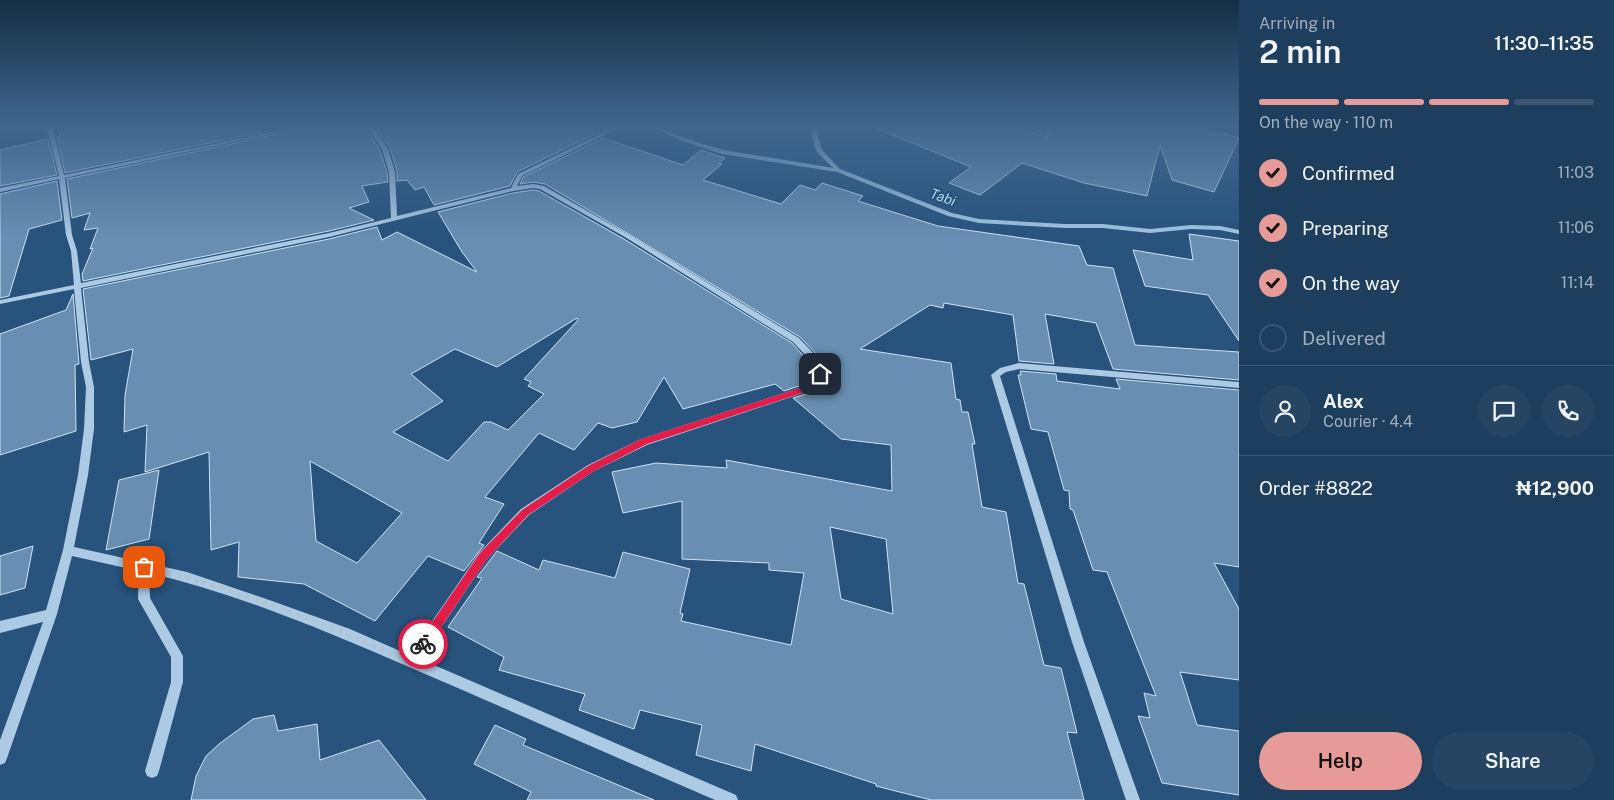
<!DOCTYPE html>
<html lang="en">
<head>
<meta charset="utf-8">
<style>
  body { margin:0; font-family:"Public Sans",sans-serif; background:#254563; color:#f1f3f6; height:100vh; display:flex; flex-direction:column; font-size:19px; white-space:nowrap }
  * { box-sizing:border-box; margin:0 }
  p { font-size:16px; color:#a0aebc }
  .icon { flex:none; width:28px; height:28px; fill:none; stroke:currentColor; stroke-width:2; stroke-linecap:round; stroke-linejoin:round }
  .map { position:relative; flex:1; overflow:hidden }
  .side { display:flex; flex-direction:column; background:#1d3e5d; width:375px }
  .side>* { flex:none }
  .pin { position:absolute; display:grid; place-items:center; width:42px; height:42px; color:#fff; margin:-21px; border-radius:10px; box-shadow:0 2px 8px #0006 }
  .courier { position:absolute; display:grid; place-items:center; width:50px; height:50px; margin:-25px; border:4px solid #e11d48; border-radius:50%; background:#fff; color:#222; box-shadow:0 1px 6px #0007 }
  .headline em { font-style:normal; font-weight:600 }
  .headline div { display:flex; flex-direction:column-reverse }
  .headline { display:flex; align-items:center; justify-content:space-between; height:85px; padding:0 20px }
  h1 { font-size:32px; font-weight:600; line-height:38px }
  .bar { display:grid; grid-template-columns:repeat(4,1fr); gap:8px 5px; align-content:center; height:60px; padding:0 20px }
  .bar i { height:6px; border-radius:4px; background:#3b5772 }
  .bar .on { background:#e69b98 }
  .bar p { grid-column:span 4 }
  .line { display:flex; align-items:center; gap:12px; padding:0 20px; border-top:1px solid #3b5772 }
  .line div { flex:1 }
  .round { display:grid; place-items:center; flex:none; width:52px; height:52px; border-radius:26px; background:#254563 }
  ol { padding:0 20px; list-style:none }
  li { display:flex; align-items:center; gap:15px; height:55px }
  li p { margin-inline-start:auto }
  li .icon { padding:5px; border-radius:50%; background:#e69b98; color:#111; stroke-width:4 }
  li:last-child { color:#a0aebc }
  li i { width:28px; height:28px; border:2px solid #3b5772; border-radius:50% }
  .button { display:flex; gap:10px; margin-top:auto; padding:10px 20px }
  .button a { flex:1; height:58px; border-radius:30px; background:#e69b98; color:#111; font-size:20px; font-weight:600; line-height:58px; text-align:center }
  .button a+a { background:#254563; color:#f1f3f6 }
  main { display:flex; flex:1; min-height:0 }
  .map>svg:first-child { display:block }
</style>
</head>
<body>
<main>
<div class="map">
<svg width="1239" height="800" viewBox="0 0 1239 800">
  <rect width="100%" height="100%" fill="#27537c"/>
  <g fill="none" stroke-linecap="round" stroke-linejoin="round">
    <!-- stream -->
    <polygon fill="#a1c6e4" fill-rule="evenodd" points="646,125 653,125 684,138 723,150 840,169 952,213 979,219 1065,224 1103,224 1150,229 1191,225 1220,226 1239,230 1239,234 1220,230 1191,229 1150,233 1103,228 1065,228 979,223 948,216 837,172 722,154 680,140"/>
  </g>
  <!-- building -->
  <g fill="#688fb1" stroke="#cfe3f4" fill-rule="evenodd">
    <polygon points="57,125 259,125 262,132 65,173 57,137 60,136"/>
    <polygon points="320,125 364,125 380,150 387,172 388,182 362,186 369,202 349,208 374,220 329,231 83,281 82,274 93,248 90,249 98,228 84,230 90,213 72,218 67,179"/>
    <polygon points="374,125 614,125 517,172 510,186 434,205 424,187 415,190 407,180 397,181 397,171 390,148"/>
    <polygon points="868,125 1011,125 1046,137 1052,132 1028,125 1190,125 1239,138 1214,192 1172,180 1160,145 1147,196 1084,183 1022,163 980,195 949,183 971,167"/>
    <path d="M603,138L683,165L701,150L725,158L719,163L722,164L703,180L781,204L800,185L815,190L822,183L863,196L858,201L938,226L1079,246L1087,265L1113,268L1135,345L1239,352V380L1113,369L1096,323L1045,314L1054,364L1019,361L1013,315L944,303L943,308L930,305L860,349L951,363L956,399L960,400L962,412H968L975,444H972L982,507L1006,512L1018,583L1024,584L1044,665L1061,668L1077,733L1067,732L1084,800H931L876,786V784L755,744L751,771L696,755L702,725L640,710L634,729L579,710L585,694L499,670L504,657L448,627L482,578L477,577L497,551L539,570L543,560L615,578L623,552L690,569L680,613L683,614L681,621L791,645L804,573L769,570V563L682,559V501L623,513L612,472L656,463L727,468L726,460L892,491L891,445L841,439L793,398L816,391L826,375L820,358L800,337L545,184L533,182L520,184L523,177ZM830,527L886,539L893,614L841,599Z"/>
    <polygon points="48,139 57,175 0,186 0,150"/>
    <polygon points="57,181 62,220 29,229 9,296 0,298 0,194"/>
    <path d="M533,190L539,191L624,239L792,343L810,363L814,374L808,383L784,391L775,384L683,409L664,377L637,422L612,428L598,423L574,450L539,433L485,497L504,504L479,543L484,545L464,571L428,556L375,621L304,584L238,577L239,542L211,550L209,452L145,472L147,425L124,432L125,395L133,349L91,360L83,289L329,239L377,227L382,240L397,232L477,272L462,252L438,212L513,193ZM577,318L578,320L524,379L531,382L528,386L544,394L508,430L491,422H484L448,461L393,432L443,401L411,374L455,349L497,367ZM310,461L402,513L357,563L316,541Z"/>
    <polygon points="1189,234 1239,241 1239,341 1208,295 1145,286 1133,250 1193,260"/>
    <polygon points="73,294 79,364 75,365 76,431 0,455 0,334 66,310"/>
    <polygon points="1020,371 1056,374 1057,381 1120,389 1116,379 1239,390 1239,567 1214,563 1239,609 1239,680 1180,672 1197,725 1239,731 1239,795 1162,783 1138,716 1150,718 1144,693 1156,696 1107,572 1093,570 1073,510 1070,509 1069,491 1064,490 1048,432 1031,429 1018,375 1021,375"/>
    <polygon points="159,470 149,539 106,550 119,480"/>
    <polygon points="33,546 25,588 0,595 0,556"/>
    <polygon points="274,715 278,731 317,724 320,760 379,740 426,800 191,800 196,776 206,756 219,744 253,719"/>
    <polygon points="495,725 526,739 523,745 654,800 527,800 531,792 474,764"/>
  </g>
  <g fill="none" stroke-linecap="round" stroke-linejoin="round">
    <!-- minor -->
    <g fill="#accae4" fill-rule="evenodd">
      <path d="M46,125H52L64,175L304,125H314L65,178L72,235L77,251L81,283L329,233L391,218L389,172L382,149L366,125H372L388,149L395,172L397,216L511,188L518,174L618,125H625L522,176L517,186L533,184L544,186L629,235L799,338L819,359L824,374L815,389L647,445L594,471L529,515L487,559L420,659L736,795L738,800H715C613,756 511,711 409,667C325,631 239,594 149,573L150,598L183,656V682L159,771L157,776L152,778L147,776L145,771L171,682V657L138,599L139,571L72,556L57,614L7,758L5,763L0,765V740L43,622L0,633V621L46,610L63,550L78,475L84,429L86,387L81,362L74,289L0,304V300L74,285L71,251L66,235L59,179L0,192V188L59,176ZM533,188L540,189L625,237L793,342L812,362L816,374L809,385L641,439L588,465L521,509L479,553L409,655L350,629L272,601L187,572L74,547L88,475L94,429V387L89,362L81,288L329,237L513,191Z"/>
      <polygon points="815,125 821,125 817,132 822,150 840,169 840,171 836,171 816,151 811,132"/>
      <polygon points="1013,125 1022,125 1050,133 1047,135"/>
      <polygon points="1019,363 1239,382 1239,388 1019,369 1006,372 1000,376 1084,642 1140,800 1126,800 1072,642 991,375 1000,368"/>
    </g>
  </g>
  <!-- sky -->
  <linearGradient id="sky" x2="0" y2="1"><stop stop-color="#152e44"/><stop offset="0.53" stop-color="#41668e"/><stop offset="1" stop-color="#41668e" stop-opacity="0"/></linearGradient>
  <rect width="1239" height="237" fill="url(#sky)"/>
  <!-- route -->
  <polygon fill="#e11d48" points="820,371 824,374 814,389 647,444 594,471 528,515 487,559 427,648 423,649 420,648 418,644 420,640 480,553 522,510 588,466 641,439 809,385 817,372"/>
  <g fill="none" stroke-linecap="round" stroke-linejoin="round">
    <!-- done -->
    <path stroke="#b3c3d1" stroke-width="5" stroke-dasharray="0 9" d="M144,567C236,588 325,624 411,662L423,644"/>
  </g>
  <g text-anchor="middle" stroke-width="4" stroke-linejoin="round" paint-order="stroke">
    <!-- far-water labels -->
    <g font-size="14" font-style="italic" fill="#b7d4ec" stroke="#27537c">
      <text transform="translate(943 197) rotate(20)" y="5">Tabi</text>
    </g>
  </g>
</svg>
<div class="pin" style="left:144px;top:567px;background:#ea580c"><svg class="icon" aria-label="bag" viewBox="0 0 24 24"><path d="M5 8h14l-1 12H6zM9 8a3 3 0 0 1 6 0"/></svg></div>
<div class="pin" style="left:820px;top:374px;background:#1f2937"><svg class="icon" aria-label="home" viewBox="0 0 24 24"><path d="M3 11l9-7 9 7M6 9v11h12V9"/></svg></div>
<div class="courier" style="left:423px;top:644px"><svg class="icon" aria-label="bike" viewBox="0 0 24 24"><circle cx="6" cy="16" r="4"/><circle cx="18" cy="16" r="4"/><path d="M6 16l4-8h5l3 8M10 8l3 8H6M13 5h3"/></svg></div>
</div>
<section class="side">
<div class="headline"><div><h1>2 min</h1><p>Arriving in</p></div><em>11:30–11:35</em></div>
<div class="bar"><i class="on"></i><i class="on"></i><i class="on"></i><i></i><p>On the way · 110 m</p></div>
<ol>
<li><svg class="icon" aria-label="check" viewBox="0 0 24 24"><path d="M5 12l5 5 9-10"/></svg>Confirmed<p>11:03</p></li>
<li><svg class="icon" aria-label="check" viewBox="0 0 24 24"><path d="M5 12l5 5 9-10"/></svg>Preparing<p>11:06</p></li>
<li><svg class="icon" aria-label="check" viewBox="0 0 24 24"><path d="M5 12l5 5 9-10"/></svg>On the way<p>11:14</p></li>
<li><i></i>Delivered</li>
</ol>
<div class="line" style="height:90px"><a class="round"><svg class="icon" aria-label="person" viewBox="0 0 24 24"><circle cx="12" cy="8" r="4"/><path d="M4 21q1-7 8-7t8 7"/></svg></a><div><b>Alex</b><p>Courier · 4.4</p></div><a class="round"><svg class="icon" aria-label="chat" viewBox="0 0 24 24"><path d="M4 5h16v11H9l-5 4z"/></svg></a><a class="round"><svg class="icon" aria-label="phone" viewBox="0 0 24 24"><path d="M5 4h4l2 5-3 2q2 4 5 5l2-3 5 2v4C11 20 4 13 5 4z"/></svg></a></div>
<div class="line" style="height:65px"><div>Order #8822</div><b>₦12,900</b></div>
<div class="button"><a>Help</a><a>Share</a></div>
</section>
</main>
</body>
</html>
